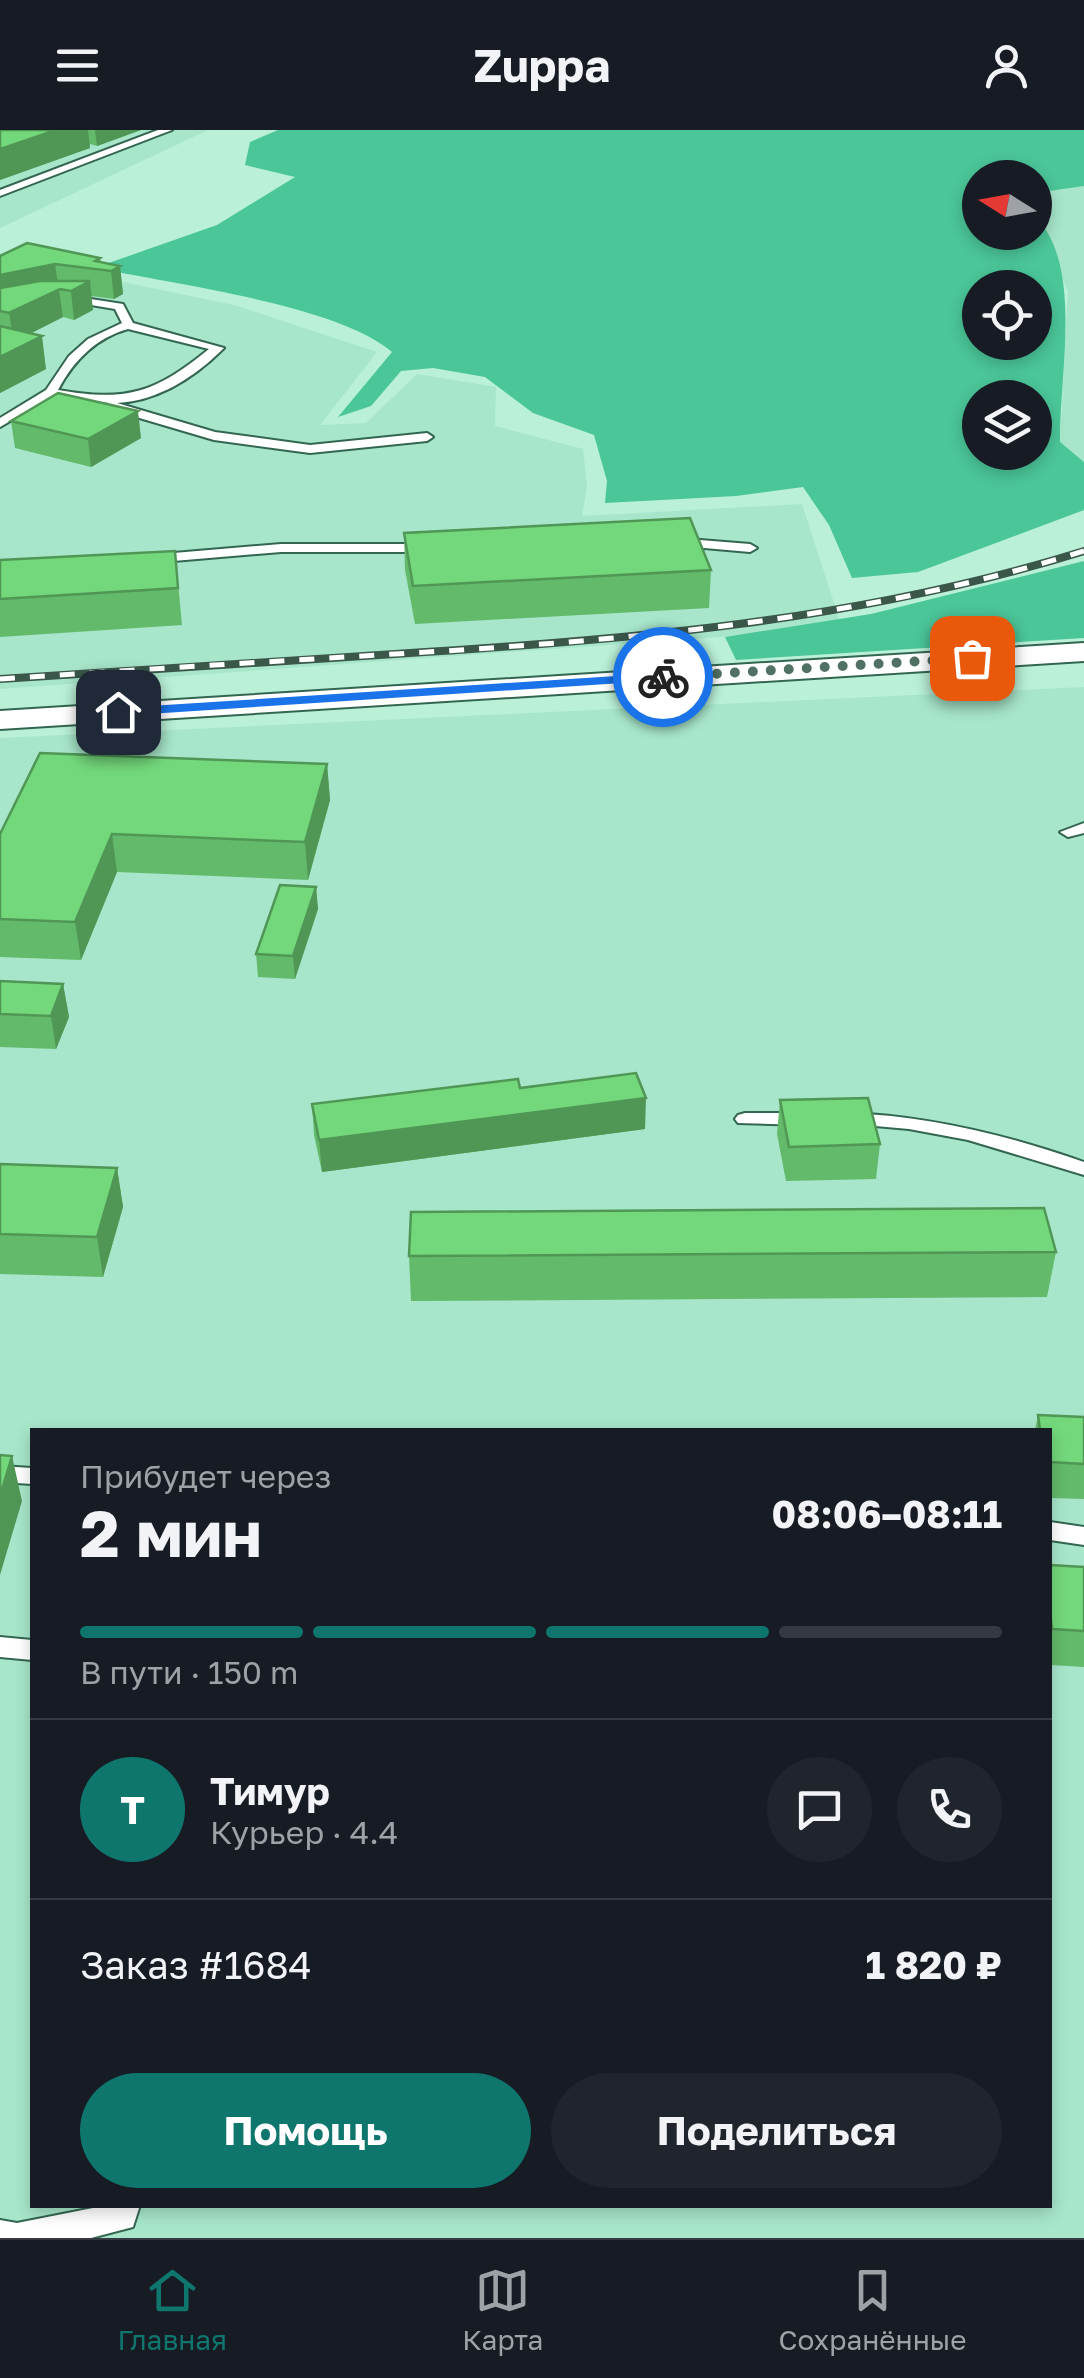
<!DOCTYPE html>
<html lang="ru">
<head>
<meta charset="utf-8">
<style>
  body { margin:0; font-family:"Golos Text",sans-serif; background:#20242c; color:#f1f3f6; height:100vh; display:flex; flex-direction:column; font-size:38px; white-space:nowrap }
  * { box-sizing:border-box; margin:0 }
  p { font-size:32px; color:#9ea1a6 }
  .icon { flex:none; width:55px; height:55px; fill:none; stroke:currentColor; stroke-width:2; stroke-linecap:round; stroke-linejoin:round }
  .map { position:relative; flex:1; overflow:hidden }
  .sheet { position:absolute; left:30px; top:1298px; width:1022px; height:780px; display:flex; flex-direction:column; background:#171b24; border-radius:0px; box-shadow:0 5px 15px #0003 }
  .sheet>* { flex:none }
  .needle { width:65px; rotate:281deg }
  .tools { position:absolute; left:962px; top:30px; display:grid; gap:20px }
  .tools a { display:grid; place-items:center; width:90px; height:90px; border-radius:50%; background:#171b24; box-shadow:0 5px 15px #0003; font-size:50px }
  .pin { position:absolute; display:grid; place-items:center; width:85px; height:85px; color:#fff; margin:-42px; border-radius:20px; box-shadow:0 5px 15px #0006 }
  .courier { position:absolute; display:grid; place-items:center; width:100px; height:100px; margin:-50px; border:8px solid #1a73e8; border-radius:50%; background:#fff; color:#222; box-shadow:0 2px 12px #0007 }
  .summary em { font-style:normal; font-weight:700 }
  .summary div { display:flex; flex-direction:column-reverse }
  .summary { display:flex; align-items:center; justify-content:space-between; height:170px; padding:0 50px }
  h1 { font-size:65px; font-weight:700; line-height:75px }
  .bar { display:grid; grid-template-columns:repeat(4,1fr); gap:15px 10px; align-content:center; height:120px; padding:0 50px }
  .bar i { height:12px; border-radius:8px; background:#363941 }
  .bar .on { background:#0f766e }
  .bar p { grid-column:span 4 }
  .line { display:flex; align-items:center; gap:25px; padding:0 50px; border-top:2px solid #363941 }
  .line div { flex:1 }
  .round { display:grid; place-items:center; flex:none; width:105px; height:105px; border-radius:52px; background:#20242c }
  .primary-button { display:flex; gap:20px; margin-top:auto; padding:20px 50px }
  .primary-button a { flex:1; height:115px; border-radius:60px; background:#0f766e; color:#fff; font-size:40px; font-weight:700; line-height:115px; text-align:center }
  .primary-button a+a { background:#20242c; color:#f1f3f6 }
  header { display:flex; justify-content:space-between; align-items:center; height:130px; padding:0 50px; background:#171b24; font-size:45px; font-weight:700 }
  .tabs { display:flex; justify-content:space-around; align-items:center; height:140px; border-top:2px solid #363941; background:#171b24; font-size:28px; color:#9ea1a6 }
  .tabs a { display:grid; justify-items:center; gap:5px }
  .tabs .on { color:#0f766e }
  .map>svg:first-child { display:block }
</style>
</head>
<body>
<header><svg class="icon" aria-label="menu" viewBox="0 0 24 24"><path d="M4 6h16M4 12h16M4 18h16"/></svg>Zuppa<svg class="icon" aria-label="person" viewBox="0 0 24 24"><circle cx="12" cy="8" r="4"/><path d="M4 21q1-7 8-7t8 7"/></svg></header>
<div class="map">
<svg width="1084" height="2108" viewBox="0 0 1084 2108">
  <rect width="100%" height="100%" fill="#b9f0d7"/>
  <!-- built -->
  <g fill="#a7e6ca" fill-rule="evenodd">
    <polygon points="0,0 208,0 0,98"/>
    <polygon points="1084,56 1084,332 1060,313 1068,161 1035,86 1035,63"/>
    <polygon points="113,150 234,175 377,222 320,295 366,293 417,244 496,257 495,296 583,319 587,357 582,386 802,374 842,498 0,559 0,199"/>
    <path d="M1084,557V2108H0V608ZM32,1300H1050V2075H32Z"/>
  </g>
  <!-- forest -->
  <g fill="#4bc699" fill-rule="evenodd">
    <path d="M278,0H1084V56L1035,63V48H980V102H1035V86C1084,136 1059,244 1060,312L1084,332V380L918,442L852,448L829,395L803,357L736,366L605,373L607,351L594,305L533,283L485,247L433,238L401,241L371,276L338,287L392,222C341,177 182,155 112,141L103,135L217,95L295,47L245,35L250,12ZM980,158H1035V212H980ZM980,268H1035V322H980Z"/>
    <polygon points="1084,431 1084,508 736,530 725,507 871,484"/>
  </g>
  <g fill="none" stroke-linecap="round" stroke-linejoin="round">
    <defs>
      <g id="lane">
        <polygon points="158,0 172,0 0,66 0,60"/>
        <path d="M65,165L123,174L133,193L224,218C195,247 158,271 117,273L215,302L310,315L427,303L433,307L427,311L310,323L214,310L109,279V273L53,266L0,297V288L46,260L69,226L88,209L122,193L115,179L61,170V166ZM128,199L209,219C155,263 127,272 58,260C74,230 96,208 128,199Z"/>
        <polygon points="675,408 750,414 757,418 750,422 670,415 670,409"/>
        <polygon points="281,414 431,414 438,418 431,422 281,422 150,433 143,429 150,425"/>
        <polygon points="1084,693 1084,703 1068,707 1060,702"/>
        <polygon points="745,983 804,983 814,989 804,995 738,993 735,989 738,985"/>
        <path d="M848,983C930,986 1007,1005 1084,1032V1045L968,1010L909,999L841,993L838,989L841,985Z"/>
        <polygon points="0,1336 32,1338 32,1354 0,1352"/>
        <polygon points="1050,1392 1084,1397 1084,1415 1050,1410"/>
        <polygon points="0,1507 32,1510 32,1530 0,1527"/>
        <polygon points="108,2075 140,2075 133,2097 91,2108 0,2108 0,2090 17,2093"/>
      </g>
      <polygon id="street" points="1084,513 1084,531 0,599 0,581"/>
    </defs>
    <!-- lane casing -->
    <use href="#lane" stroke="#336651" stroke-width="4"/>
    <!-- street casing -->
    <use href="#street" stroke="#336651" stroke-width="4"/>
    <!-- lane -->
    <use href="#lane" fill="#fff" fill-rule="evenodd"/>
    <!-- street -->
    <use href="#street" fill="#fff" fill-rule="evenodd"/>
    <defs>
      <path id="rail" d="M0,549C131,540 263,532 395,524C629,510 859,491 1084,421"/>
    </defs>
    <!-- rail casing -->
    <use href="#rail" stroke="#3a574a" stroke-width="8"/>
    <!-- rail -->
    <use href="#rail" stroke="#fff" stroke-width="5" stroke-dasharray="15" stroke-linecap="butt"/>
  </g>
  <!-- wall -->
  <g fill="#63ba6a">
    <polygon points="0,0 141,0 97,16 90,14 90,18 0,50"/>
    <polygon points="0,126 100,128 101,132 120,136 123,164 114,169 91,166 93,180 74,190 63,187 31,203 46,239 0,263"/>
    <polygon points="11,291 141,308 91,337 15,318"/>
    <polygon points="404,403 711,440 709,478 415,494 405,440"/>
    <polygon points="175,421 182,495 0,507 0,430"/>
    <polygon points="327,634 330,670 308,750 117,742 81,830 0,827 0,704"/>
    <polygon points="316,757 318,779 295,849 258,847 256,824"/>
    <polygon points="0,851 63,854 69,887 56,919 0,917"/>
    <polygon points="520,958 645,999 322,1042 314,1005 312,974"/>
    <polygon points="780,970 880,1014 876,1049 786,1051 777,1004"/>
    <polygon points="0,1034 117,1038 123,1077 103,1147 0,1144"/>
    <polygon points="1056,1122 1047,1167 411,1171 409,1126"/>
    <polygon points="1038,1285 1084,1287 1084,1369 1050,1368 1050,1300 1035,1300"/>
    <polygon points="1050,1435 1084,1437 1084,1537 1050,1535"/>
  </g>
  <!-- shaded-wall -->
  <g fill="#509756">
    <polygon points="56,0 88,0 90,18 0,50 0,19"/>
    <polygon points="95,0 141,0 97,16"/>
    <polygon points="55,134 63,187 14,212 9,183 0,174 0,145"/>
    <polygon points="120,136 123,164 114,169 111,141"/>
    <polygon points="90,151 93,180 74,190 71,161"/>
    <polygon points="42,206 46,239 0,263 0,227"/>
    <polygon points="138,281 141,308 91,337 88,309"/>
    <polygon points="327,634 330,670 308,750 305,712"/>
    <polygon points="112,704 117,742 81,830 75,792"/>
    <polygon points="316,757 318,779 295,849 293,826"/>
    <polygon points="63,854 69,887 56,919 51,886"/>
    <polygon points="646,968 645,999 322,1042 319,1010"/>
    <polygon points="117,1038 123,1077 103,1147 97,1107"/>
    <polygon points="12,1326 22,1371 0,1445 0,1366"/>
  </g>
  <!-- building -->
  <g fill="#73d87b" stroke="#509756" stroke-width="2.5">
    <polygon points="0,0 56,0 0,19"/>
    <polygon points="27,113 100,128 95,131 120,136 111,141 55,134 0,145 0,126"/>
    <polygon points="40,151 90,151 71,161 60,159 9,183 0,181 0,158"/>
    <polygon points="0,196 42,206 0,227"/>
    <polygon points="58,263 138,281 88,309 11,291"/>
    <polygon points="690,388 711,440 413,456 404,403"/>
    <polygon points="175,421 178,458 0,469 0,430"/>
    <polygon points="40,623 327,634 305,712 112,704 75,792 0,789 0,704"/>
    <polygon points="280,755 316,757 293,826 256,824"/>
    <polygon points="0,851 63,854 51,886 0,884"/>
    <polygon points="636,943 646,968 319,1010 312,974 518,949 520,958"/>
    <polygon points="868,968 880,1014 789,1017 780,970"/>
    <polygon points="0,1034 117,1038 97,1107 0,1104"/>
    <polygon points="1044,1078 1056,1122 409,1126 411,1082"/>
    <polygon points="1038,1285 1084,1287 1084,1334 1050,1332 1050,1300 1040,1300"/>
    <polygon points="0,1325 12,1326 0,1366"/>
    <polygon points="1050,1435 1084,1437 1084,1501 1052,1499 1050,1483"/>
  </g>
  <!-- route -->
  <polygon fill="#1a73e8" points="663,543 668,550 118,586 112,582 118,578"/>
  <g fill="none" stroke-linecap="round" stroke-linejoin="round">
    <!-- done -->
    <polyline stroke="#507163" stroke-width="10" stroke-dasharray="0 18" points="663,547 972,528"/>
  </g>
</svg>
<div class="tools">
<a><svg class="needle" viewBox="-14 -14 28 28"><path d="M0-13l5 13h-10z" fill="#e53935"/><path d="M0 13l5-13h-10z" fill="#9ea1a6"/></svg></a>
<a><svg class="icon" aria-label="locate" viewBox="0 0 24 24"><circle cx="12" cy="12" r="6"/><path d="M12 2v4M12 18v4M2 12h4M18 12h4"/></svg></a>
<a><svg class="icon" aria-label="layers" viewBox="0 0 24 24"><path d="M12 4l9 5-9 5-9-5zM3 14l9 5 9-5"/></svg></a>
</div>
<div class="pin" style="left:972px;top:528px;background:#ea580c"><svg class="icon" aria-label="bag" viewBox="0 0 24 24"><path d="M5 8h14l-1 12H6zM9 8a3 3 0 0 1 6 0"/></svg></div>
<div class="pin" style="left:118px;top:582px;background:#1f2937"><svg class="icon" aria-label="home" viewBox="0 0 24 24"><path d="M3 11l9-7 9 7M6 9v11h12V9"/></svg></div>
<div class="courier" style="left:663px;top:547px"><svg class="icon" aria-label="bike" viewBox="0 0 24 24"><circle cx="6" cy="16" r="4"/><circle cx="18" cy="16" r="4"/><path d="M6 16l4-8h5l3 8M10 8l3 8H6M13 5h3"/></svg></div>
<section class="sheet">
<div class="summary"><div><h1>2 мин</h1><p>Прибудет через</p></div><em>08:06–08:11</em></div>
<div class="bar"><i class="on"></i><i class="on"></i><i class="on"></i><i></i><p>В пути · 150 m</p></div>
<div class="line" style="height:180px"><b class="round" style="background:#0f766e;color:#fff">Т</b><div><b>Тимур</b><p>Курьер · 4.4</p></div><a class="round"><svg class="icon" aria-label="chat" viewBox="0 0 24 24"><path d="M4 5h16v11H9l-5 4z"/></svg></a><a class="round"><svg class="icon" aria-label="phone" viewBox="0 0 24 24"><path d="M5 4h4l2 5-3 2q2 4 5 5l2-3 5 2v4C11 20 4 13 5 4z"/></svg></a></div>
<div class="line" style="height:130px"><div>Заказ #1684</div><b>1 820 ₽</b></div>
<div class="primary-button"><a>Помощь</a><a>Поделиться</a></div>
</section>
</div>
<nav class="tabs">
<a class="on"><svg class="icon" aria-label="home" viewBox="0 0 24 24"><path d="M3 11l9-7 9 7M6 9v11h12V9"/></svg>Главная</a>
<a><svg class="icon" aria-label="map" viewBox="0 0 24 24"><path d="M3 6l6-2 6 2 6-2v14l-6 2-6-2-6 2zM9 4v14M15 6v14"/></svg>Карта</a>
<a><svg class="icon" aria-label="saved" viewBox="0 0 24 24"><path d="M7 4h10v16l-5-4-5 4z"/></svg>Сохранённые</a>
</nav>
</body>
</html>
